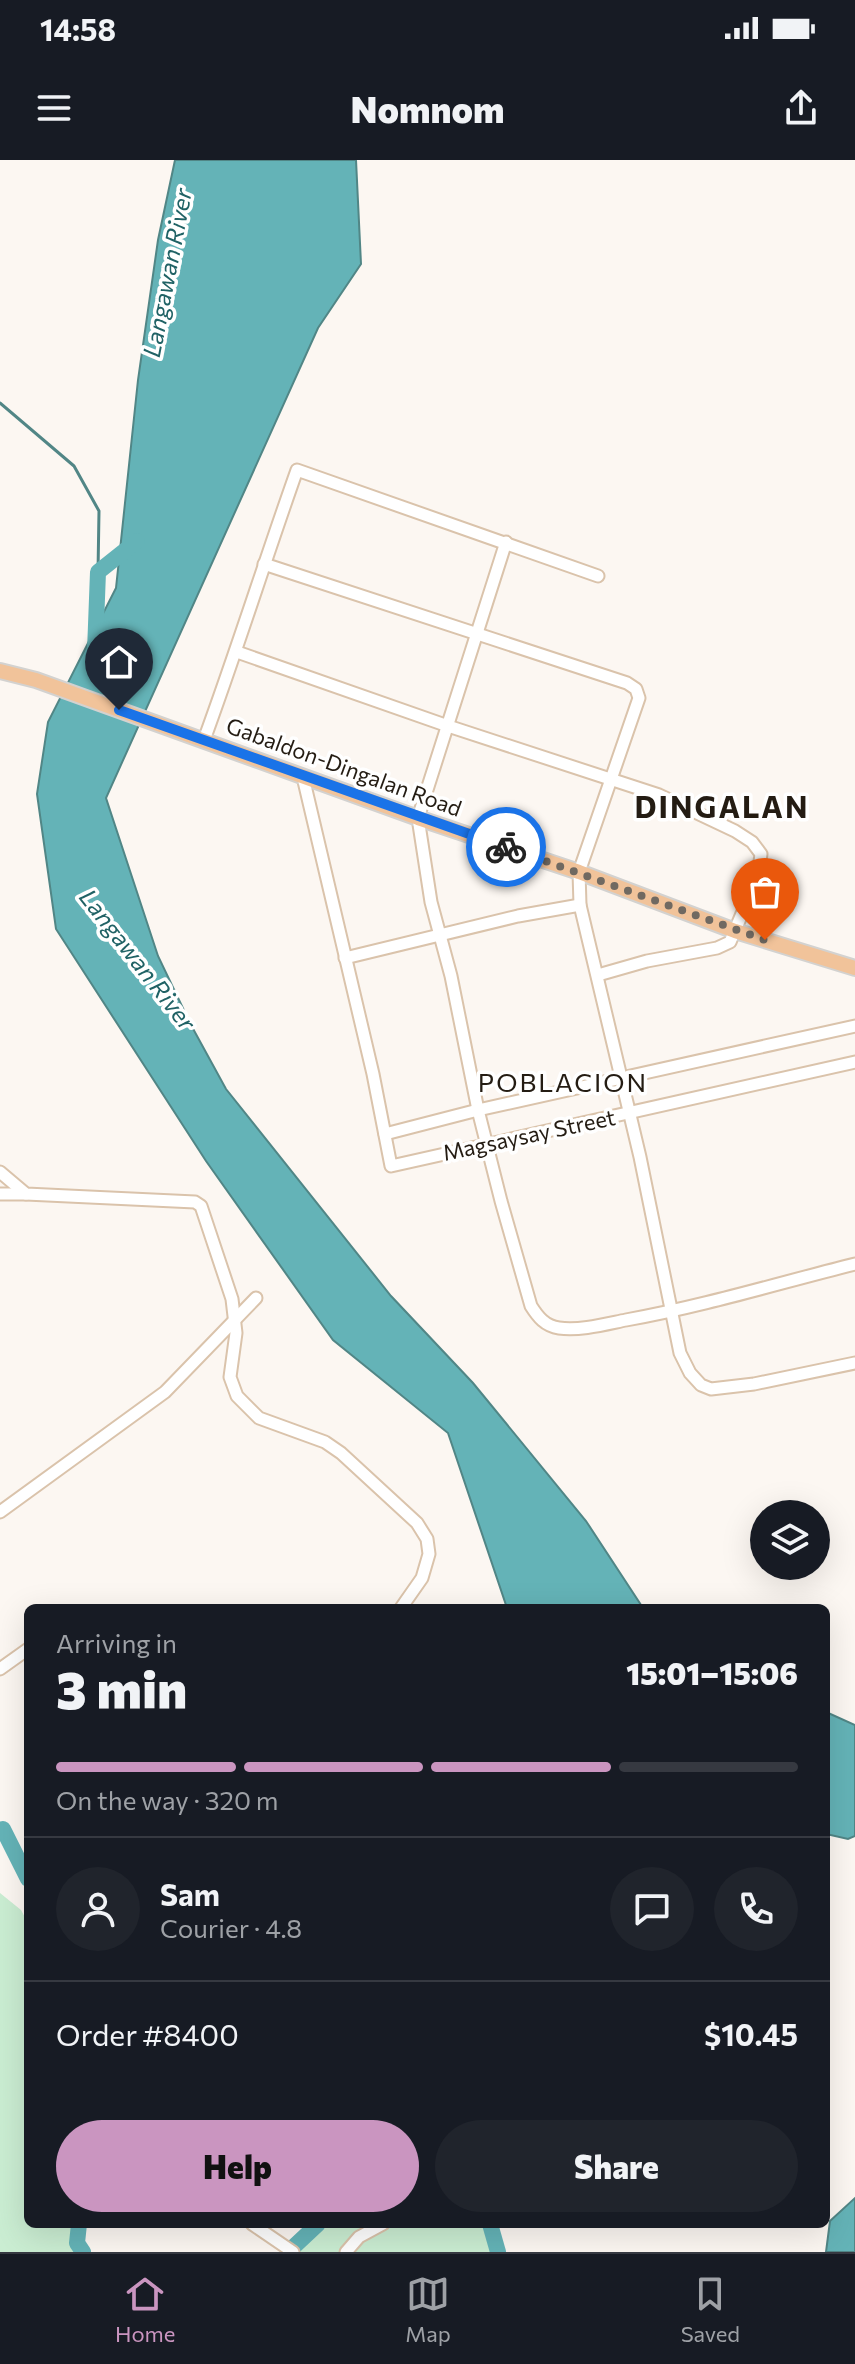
<!DOCTYPE html>
<html lang="en">
<head>
<meta charset="utf-8">
<style>
  body { margin:0; font-family:Commissioner,sans-serif; background:#20242c; color:#f1f3f6; height:100vh; display:flex; flex-direction:column; font-size:30px; white-space:nowrap }
  * { box-sizing:border-box; margin:0 }
  p { font-size:26px; color:#9ea1a6 }
  .icon { flex:none; width:44px; height:44px; fill:none; stroke:currentColor; stroke-width:2; stroke-linecap:round; stroke-linejoin:round }
  .map { position:relative; flex:1; overflow:hidden }
  .panel { position:absolute; left:24px; top:1444px; width:806px; height:624px; display:flex; flex-direction:column; background:#171b24; border-radius:12px; box-shadow:0 8px 32px #0002 }
  .panel>* { flex:none }
  .controls { position:absolute; left:750px; top:1340px; display:grid; gap:16px }
  .controls a { display:grid; place-items:center; width:80px; height:80px; border-radius:50%; background:#171b24; box-shadow:0 8px 32px #0002; font-size:40px }
  .pin { position:absolute; display:grid; place-items:center; width:68px; height:68px; color:#fff; margin:-82px -34px; border-radius:50% 50% 50% 0; rotate:-45deg; box-shadow:0 0 8px #0007 }
  .pin .icon { rotate:45deg }
  .courier { position:absolute; display:grid; place-items:center; width:80px; height:80px; margin:-40px; border:6px solid #1a73e8; border-radius:50%; background:#fff; color:#222; box-shadow:0 2px 10px #0007 }
  .overview em { font-style:normal; font-weight:800 }
  .overview div { display:flex; flex-direction:column-reverse }
  .overview { display:flex; align-items:center; justify-content:space-between; height:136px; padding:0 32px }
  h1 { font-size:52px; font-weight:800; line-height:60px }
  .bar { display:grid; grid-template-columns:repeat(4,1fr); gap:12px 8px; align-content:center; height:96px; padding:0 32px }
  .bar i { height:10px; border-radius:6px; background:#363941 }
  .bar .selected { background:#ca95c0 }
  .bar p { grid-column:span 4 }
  .line { display:flex; align-items:center; gap:20px; padding:0 32px; border-top:2px solid #363941 }
  .line div { flex:1 }
  .round { display:grid; place-items:center; flex:none; width:84px; height:84px; border-radius:42px; background:#20242c }
  .primary-button { display:flex; gap:16px; margin-top:auto; padding:16px 32px }
  .primary-button a { flex:1; height:92px; border-radius:48px; background:#ca95c0; color:#111; font-size:32px; font-weight:800; line-height:92px; text-align:center }
  .primary-button a+a { background:#20242c; color:#f1f3f6 }
  .status { display:flex; justify-content:space-between; align-items:center; height:56px; padding:0 40px; background:#171b24; direction:ltr }
  .status svg { height:22px; fill:currentColor }
  header { display:flex; justify-content:space-between; align-items:center; height:104px; padding:0 32px; background:#171b24; font-size:36px; font-weight:800 }
  .tabs { display:flex; justify-content:space-around; align-items:center; height:112px; border-top:2px solid #363941; background:#171b24; font-size:22px; color:#9ea1a6 }
  .tabs a { display:grid; justify-items:center; gap:4px }
  .tabs .selected { color:#ca95c0 }
  .map>svg:first-child { display:block }
</style>
</head>
<body>
<div class="status"><b>14:58</b><svg viewBox="0 0 49 12"><path d="M0 12V9h3v3zM5 12V6h3v6zM10 12V3h3v9zM15 12V0h3v12zM26 1h20v11H26zM47 4h2v5h-2z"/></svg></div>
<header><svg class="icon" aria-label="menu" viewBox="0 0 24 24"><path d="M4 6h16M4 12h16M4 18h16"/></svg>Nomnom<svg class="icon" aria-label="share" viewBox="0 0 24 24"><path d="M12 15V3M7 8l5-5 5 5M5 13v7h14v-7"/></svg></header>
<div class="map">
<svg width="855" height="2092" viewBox="0 0 855 2092">
  <rect width="100%" height="100%" fill="#fcf7f2"/>
  <!-- green -->
  <g fill="#caedd2">
    <polygon points="0,1733 21,1750 28,1763 28,2064 72,2064 70,2085 74,2092 0,2092"/>
    <polygon points="329,2064 482,2064 491,2092 299,2092"/>
  </g>
  <!-- water -->
  <g fill="#64b3b7" stroke="#518686" stroke-width="2">
    <polygon points="175,0 356,0 361,104 318,168 106,638 158,796 191,865 226,929 391,1136 473,1223 586,1361 643,1448 507,1448 448,1273 333,1180 206,1001 56,769 37,634 48,562 116,428 138,220 158,80"/>
    <polygon points="826,1552 855,1565 855,1676 848,1679 826,1674"/>
    <polygon points="855,2038 855,2092 826,2092 830,2061"/>
  </g>
  <g fill="none" stroke-linecap="round" stroke-linejoin="round">
    <!-- stream -->
    <polyline stroke="#518686" stroke-width="3" points="0,243 74,306 99,351 98,412"/>
    <!-- river -->
    <g stroke="#64b3b7" stroke-width="16">
      <polyline points="95,491 98,412 137,381"/>
      <polyline points="3,1669 28,1719"/>
      <polyline points="79,2064 77,2083 83,2092"/>
      <polyline points="490,2064 498,2092"/>
      <polyline points="288,2092 318,2064"/>
    </g>
    <defs>
      <g id="minor">
        <path d="M506,382L418,658L431,742L451,816L478,950L501,1041L531,1146C538,1157 545,1166 559,1168C580,1171 606,1164 626,1160C704,1146 779,1123 855,1104"/>
        <polyline points="264,404 627,523 636,529 639,538 579,712 580,745 640,997 680,1193 690,1213 701,1225 711,1229 754,1224 855,1203"/>
        <polyline points="237,492 448,566 659,635 735,671 752,682 761,694 758,716 730,782 717,788 647,801 598,815"/>
        <path d="M204,580C237,490 265,400 297,310L598,416"/>
        <polyline points="303,617 373,914 391,1006 855,902"/>
        <polyline points="345,798 518,756 580,745"/>
        <polyline points="385,974 478,950 855,866"/>
        <polyline points="0,1012 26,1034 195,1042 201,1046 232,1139 236,1173 230,1217 237,1236 259,1258 325,1282 341,1293 417,1363 427,1379 429,1394 422,1418 401,1448"/>
        <polyline points="0,1034 26,1034"/>
        <polyline points="0,1352 165,1232 256,1138"/>
        <polyline points="0,1509 28,1489"/>
        <polyline points="252,2064 293,2092"/>
        <polyline points="346,2092 359,2077 383,2064"/>
      </g>
      <polyline id="major" points="0,511 36,520 418,658 579,712 735,771 855,808"/>
    </defs>
    <!-- minor casing -->
    <use href="#minor" stroke="#dac3ab" stroke-width="15"/>
    <!-- major casing -->
    <use href="#major" stroke="#d3d2d0" stroke-width="18"/>
    <!-- minor -->
    <use href="#minor" stroke="#fff" stroke-width="11"/>
    <!-- major -->
    <use href="#major" stroke="#f1c39a" stroke-width="14"/>
  </g>
  <g fill="none" stroke-linecap="round" stroke-linejoin="round">
    <!-- done -->
    <polyline stroke="#706961" stroke-width="8" stroke-dasharray="0 14.4" points="506,687 765,780"/>
    <!-- route -->
    <polyline stroke="#1a73e8" stroke-width="10" points="119,550 506,687"/>
  </g>
  <g text-anchor="middle" stroke-width="7" stroke-linejoin="round" paint-order="stroke">
    <!-- street labels -->
    <g font-size="22" fill="#241c13" stroke="#fff">
      <text transform="translate(344 607) rotate(20)" y="8">Gabaldon-Dingalan Road</text>
      <text transform="translate(529 975) rotate(-12)" y="8">Magsaysay Street</text>
    </g>
    <!-- water labels -->
    <g font-size="24" font-style="italic" fill="#206265" stroke="#fff">
      <text transform="translate(168 113) rotate(-79)" y="8">Langawan River</text>
      <text transform="translate(137 800) rotate(52)" y="8">Langawan River</text>
    </g>
    <!-- quarter labels -->
    <g font-size="26" letter-spacing="2" fill="#241c13" stroke="#fff">
      <text x="563" y="932">POBLACION</text>
    </g>
    <!-- district labels -->
    <g font-size="30" font-weight="bold" letter-spacing="2" fill="#241c13" stroke="#fff">
      <text x="722" y="658">DINGALAN</text>
    </g>
  </g>
</svg>
<div class="controls">
<a><svg class="icon" aria-label="layers" viewBox="0 0 24 24"><path d="M12 4l9 5-9 5-9-5zM3 14l9 5 9-5"/></svg></a>
</div>
<div class="pin" style="left:765px;top:780px;background:#ea580c"><svg class="icon" aria-label="bag" viewBox="0 0 24 24"><path d="M5 8h14l-1 12H6zM9 8a3 3 0 0 1 6 0"/></svg></div>
<div class="pin" style="left:119px;top:550px;background:#1f2937"><svg class="icon" aria-label="home" viewBox="0 0 24 24"><path d="M3 11l9-7 9 7M6 9v11h12V9"/></svg></div>
<div class="courier" style="left:506px;top:687px"><svg class="icon" aria-label="bike" viewBox="0 0 24 24"><circle cx="6" cy="16" r="4"/><circle cx="18" cy="16" r="4"/><path d="M6 16l4-8h5l3 8M10 8l3 8H6M13 5h3"/></svg></div>
<section class="panel">
<div class="overview"><div><h1>3 min</h1><p>Arriving in</p></div><em>15:01–15:06</em></div>
<div class="bar"><i class="selected"></i><i class="selected"></i><i class="selected"></i><i></i><p>On the way · 320 m</p></div>
<div class="line" style="height:144px"><a class="round"><svg class="icon" aria-label="person" viewBox="0 0 24 24"><circle cx="12" cy="8" r="4"/><path d="M4 21q1-7 8-7t8 7"/></svg></a><div><b>Sam</b><p>Courier · 4.8</p></div><a class="round"><svg class="icon" aria-label="chat" viewBox="0 0 24 24"><path d="M4 5h16v11H9l-5 4z"/></svg></a><a class="round"><svg class="icon" aria-label="phone" viewBox="0 0 24 24"><path d="M5 4h4l2 5-3 2q2 4 5 5l2-3 5 2v4C11 20 4 13 5 4z"/></svg></a></div>
<div class="line" style="height:104px"><div>Order #8400</div><b>$10.45</b></div>
<div class="primary-button"><a>Help</a><a>Share</a></div>
</section>
</div>
<nav class="tabs">
<a class="selected"><svg class="icon" aria-label="home" viewBox="0 0 24 24"><path d="M3 11l9-7 9 7M6 9v11h12V9"/></svg>Home</a>
<a><svg class="icon" aria-label="map" viewBox="0 0 24 24"><path d="M3 6l6-2 6 2 6-2v14l-6 2-6-2-6 2zM9 4v14M15 6v14"/></svg>Map</a>
<a><svg class="icon" aria-label="saved" viewBox="0 0 24 24"><path d="M7 4h10v16l-5-4-5 4z"/></svg>Saved</a>
</nav>
</body>
</html>
